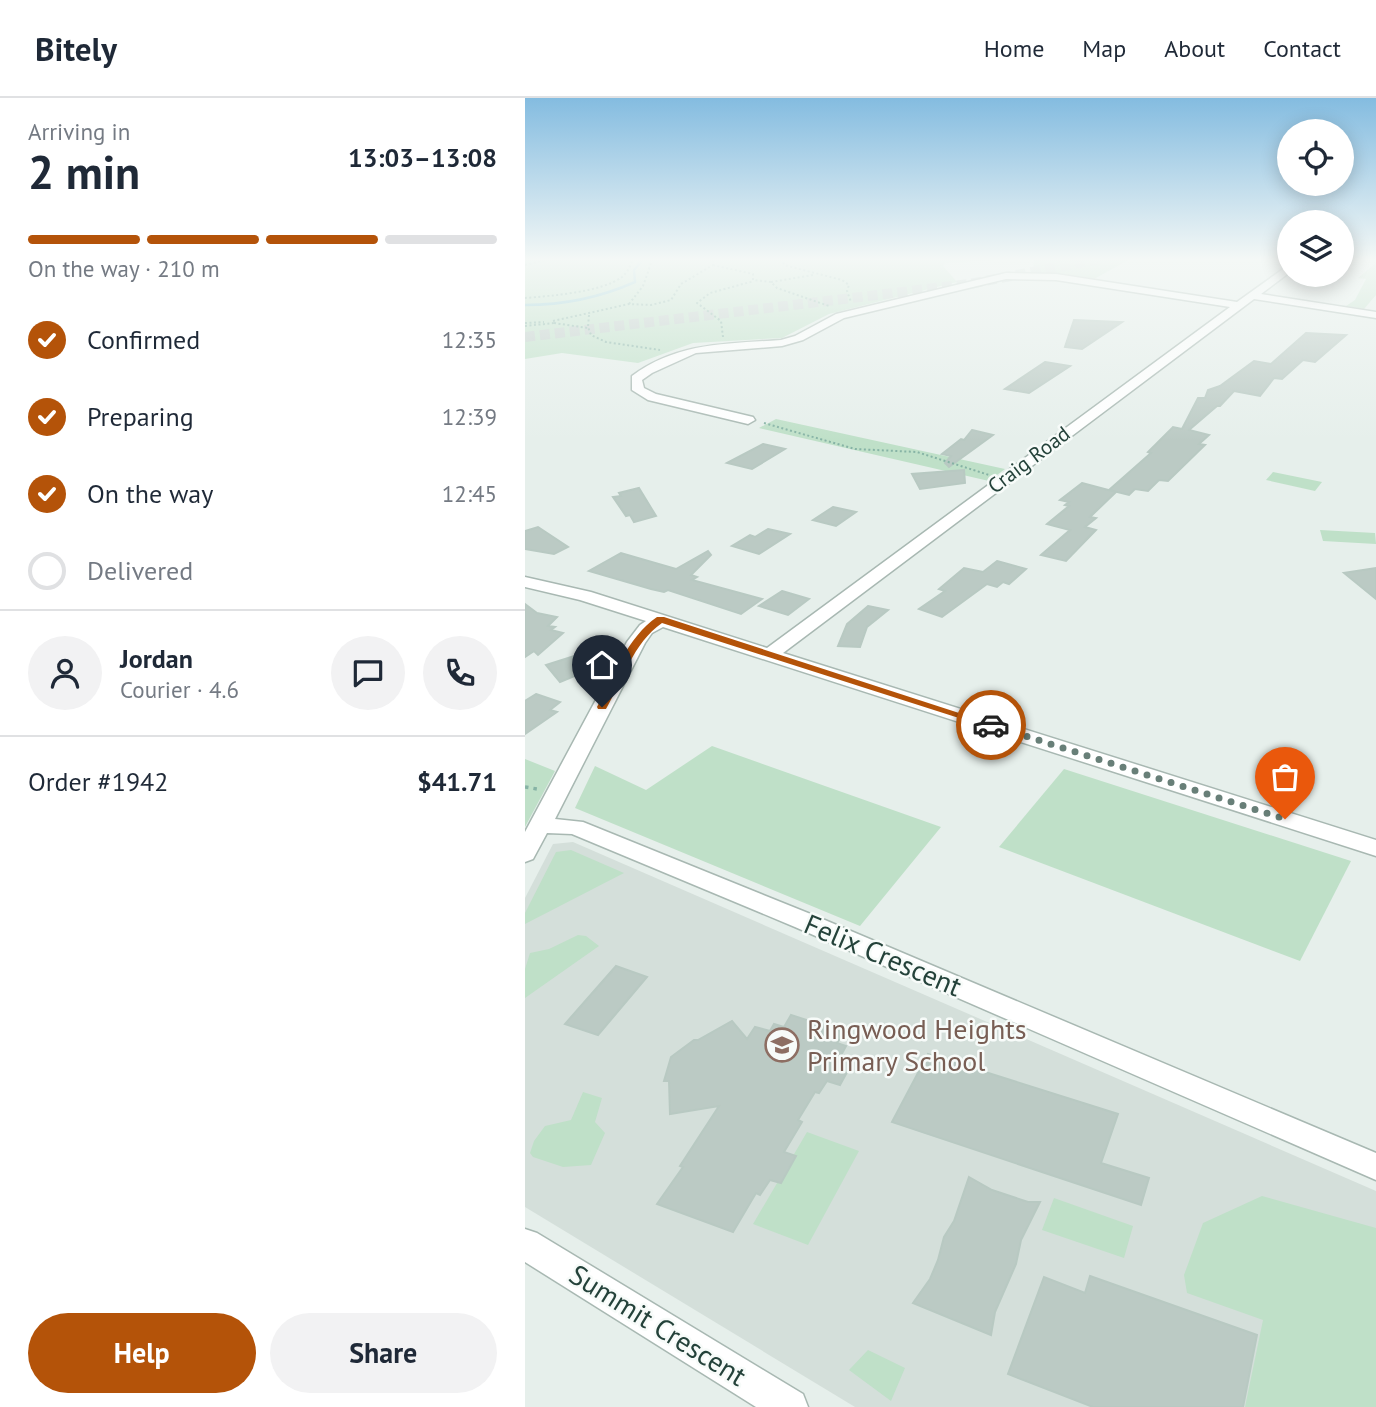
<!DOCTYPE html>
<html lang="en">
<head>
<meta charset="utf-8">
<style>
  body { margin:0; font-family:"PT Sans",sans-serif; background:#f2f2f3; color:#1f2937; height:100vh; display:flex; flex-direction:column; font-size:26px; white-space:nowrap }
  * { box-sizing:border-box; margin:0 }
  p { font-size:23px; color:#747a83 }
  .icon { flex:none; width:38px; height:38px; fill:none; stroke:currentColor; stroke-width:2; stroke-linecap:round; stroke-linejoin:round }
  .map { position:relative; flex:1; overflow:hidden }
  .drawer { display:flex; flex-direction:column; background:#fff; width:525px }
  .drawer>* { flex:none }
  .controls { position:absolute; left:752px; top:21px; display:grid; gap:14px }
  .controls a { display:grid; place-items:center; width:77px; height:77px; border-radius:50%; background:#fff; box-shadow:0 4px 18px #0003; font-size:35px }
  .pin { position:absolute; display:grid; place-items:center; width:60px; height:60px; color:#fff; margin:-72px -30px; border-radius:50% 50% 50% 0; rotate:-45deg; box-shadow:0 0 7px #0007 }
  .pin .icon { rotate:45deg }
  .courier { position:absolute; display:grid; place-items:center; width:70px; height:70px; margin:-35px; border:5px solid #b45309; border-radius:50%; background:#fff; color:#222; box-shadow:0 2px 9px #0007 }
  .summary em { font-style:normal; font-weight:600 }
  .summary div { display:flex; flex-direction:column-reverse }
  .summary { display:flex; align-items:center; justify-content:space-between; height:119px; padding:0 28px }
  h1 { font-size:46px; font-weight:600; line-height:52px }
  .bar { display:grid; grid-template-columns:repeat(4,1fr); gap:10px 7px; align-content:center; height:84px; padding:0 28px }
  .bar i { height:9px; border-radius:5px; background:#e0e1e3 }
  .bar .current { background:#b45309 }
  .bar p { grid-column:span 4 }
  .line { display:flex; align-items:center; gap:18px; padding:0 28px; border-top:2px solid #e0e1e3 }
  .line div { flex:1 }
  .round { display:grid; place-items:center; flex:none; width:74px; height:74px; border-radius:37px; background:#f2f2f3 }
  ol { padding:0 28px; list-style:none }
  li { display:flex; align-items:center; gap:21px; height:77px }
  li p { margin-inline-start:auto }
  li .icon { padding:7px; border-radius:50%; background:#b45309; color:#fff; stroke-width:4 }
  li:last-child { color:#747a83 }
  li i { width:38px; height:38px; border:4px solid #e0e1e3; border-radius:50% }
  .button { display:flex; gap:14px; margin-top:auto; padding:14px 28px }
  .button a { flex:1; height:80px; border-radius:42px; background:#b45309; color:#fff; font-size:28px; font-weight:600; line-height:80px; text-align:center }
  .button a+a { background:#f2f2f3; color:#1f2937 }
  header { display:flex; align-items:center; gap:42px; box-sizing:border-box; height:98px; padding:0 35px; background:#fff; border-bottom:2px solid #e0e1e3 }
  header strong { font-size:33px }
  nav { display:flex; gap:38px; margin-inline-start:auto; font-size:24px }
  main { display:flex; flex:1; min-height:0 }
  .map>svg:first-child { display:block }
</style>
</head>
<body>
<header>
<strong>Bitely</strong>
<nav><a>Home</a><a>Map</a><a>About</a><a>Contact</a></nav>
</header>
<main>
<section class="drawer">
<div class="summary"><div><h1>2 min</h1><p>Arriving in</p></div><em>13:03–13:08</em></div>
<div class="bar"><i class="current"></i><i class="current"></i><i class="current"></i><i></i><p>On the way · 210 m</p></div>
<ol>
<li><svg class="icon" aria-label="check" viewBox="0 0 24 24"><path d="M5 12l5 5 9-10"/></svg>Confirmed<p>12:35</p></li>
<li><svg class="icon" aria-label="check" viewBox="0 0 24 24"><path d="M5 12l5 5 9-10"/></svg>Preparing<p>12:39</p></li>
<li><svg class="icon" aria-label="check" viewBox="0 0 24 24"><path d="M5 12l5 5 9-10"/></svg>On the way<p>12:45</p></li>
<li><i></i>Delivered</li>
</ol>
<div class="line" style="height:126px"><a class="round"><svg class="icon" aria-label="person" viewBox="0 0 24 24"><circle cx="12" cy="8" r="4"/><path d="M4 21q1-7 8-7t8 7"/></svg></a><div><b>Jordan</b><p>Courier · 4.6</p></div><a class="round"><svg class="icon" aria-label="chat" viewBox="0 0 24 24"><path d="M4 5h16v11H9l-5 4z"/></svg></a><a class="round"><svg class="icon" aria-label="phone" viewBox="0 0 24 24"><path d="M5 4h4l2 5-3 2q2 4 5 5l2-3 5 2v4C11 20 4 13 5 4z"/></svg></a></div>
<div class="line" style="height:91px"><div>Order #1942</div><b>$41.71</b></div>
<div class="button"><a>Help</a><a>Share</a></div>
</section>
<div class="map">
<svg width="851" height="1309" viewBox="0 0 851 1309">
  <rect width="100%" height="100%" fill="#e6efeb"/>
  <!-- built -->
  <polygon fill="#d4dfda" points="48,744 851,1093 851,1309 330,1309 0,1109 0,800 28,746"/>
  <!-- green -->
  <g fill="#bfe0c8">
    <polygon points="0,160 476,160 471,162 421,165 418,168 432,184 304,216 257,240 168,245 113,265 37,255 0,261"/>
    <polygon points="509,160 607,160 569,181 508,174"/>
    <polygon points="851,165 851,197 839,211 821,208 830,202 841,181 833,180"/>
    <polygon points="251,321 480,371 464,383 234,330"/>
    <polygon points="748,374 797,384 790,393 741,382"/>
    <polygon points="795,432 850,435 851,446 798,443"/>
    <polygon points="187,648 416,729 335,828 50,710 70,668 121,692"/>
    <polygon points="0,661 30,673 0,729"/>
    <polygon points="539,671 826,763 775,863 474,749"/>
    <polygon points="46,752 99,775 0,826 0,815 31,754"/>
    <polygon points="53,837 61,838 74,848 0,900 0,871 5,855 24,851"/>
    <polygon points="58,994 77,1000 70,1024 80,1035 66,1067 38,1069 8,1059 5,1055 9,1043 20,1028 46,1022"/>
    <polygon points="282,1034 334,1053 283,1147 228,1126"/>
    <polygon points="737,1098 851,1130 851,1309 720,1309 738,1222 662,1195 659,1177 678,1125"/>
    <polygon points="529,1100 608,1128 599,1160 517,1132"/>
    <polygon points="343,1252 380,1270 366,1303 324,1272"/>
  </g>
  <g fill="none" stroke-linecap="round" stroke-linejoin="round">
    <!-- stream -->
    <path stroke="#8ec9d4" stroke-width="2.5" d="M0,207C39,207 74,200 110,184L109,172L119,160"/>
  </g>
  <!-- building -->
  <g fill="#bbcac4" stroke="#b8c9c2" stroke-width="2">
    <polygon points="549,222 597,224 557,251 540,249"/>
    <polygon points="781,235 821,237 790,264 778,262 757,281 749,280 735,298 709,293 695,308 692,308 664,332 684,337 674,346 680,347 643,383 634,382 623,393 610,391 604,397 584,392 626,355 623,354 648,329 657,331 673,300 680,300 683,292 695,288 729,263 746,266"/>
    <polygon points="520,264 545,268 504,295 480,291"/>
    <polygon points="447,332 468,337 424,369 420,365 426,358 417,356 436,341 439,342"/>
    <polygon points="238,346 260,351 227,371 202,365"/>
    <polygon points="439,372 440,385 395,391 387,376"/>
    <polygon points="557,385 591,394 565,419 571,420 560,429 571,432 541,463 516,457 545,432 522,426 544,408 540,407 544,404 535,402"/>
    <polygon points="114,390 131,418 109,424 105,417 101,418 88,399 96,398 94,395"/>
    <polygon points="308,409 331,414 311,428 288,422"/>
    <polygon points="13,429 43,449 29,456 0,451 0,433"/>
    <polygon points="243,431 265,436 234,456 207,448 225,437 230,439"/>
    <polygon points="183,453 186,457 166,477 172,479 167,482 237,501 216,516 143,492 139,494 126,491 64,473 96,455 151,471"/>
    <polygon points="472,463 501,471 484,486 478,484 472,489 462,486 417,519 394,511 420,493 414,491 439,470 458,474"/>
    <polygon points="851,470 851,501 819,475"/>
    <polygon points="257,493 284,501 263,517 234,508"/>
    <polygon points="0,506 12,515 32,519 23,528 30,529 26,532 38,535 13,557 9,553 0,559"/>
    <polygon points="343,508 363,512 342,529 335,549 313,548 322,526"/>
    <polygon points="59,555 71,569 35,584 21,567"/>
    <polygon points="11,596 35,604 25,612 32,614 0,636 0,603"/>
    <polygon points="91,868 122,879 73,937 40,926"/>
    <polygon points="266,917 319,934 312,945 321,948 314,961 327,965 315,987 302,983 294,995 290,994 273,1022 277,1024 259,1054 271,1058 256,1085 245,1082 235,1097 231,1095 208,1134 132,1106 158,1069 155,1068 194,1008 145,1016 144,983 139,983 146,959 169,942 173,942 207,923 222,941 230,929 245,933 249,926 259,929"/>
    <polygon points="403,956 593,1016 576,1065 624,1080 616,1107 367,1024"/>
    <polygon points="444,1079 467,1092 503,1104 515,1104 496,1142 491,1166 470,1214 466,1237 388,1205 405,1181 413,1162 419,1139 429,1123"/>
    <polygon points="565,1178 732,1237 718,1309 568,1309 483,1276 519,1179 560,1195"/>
  </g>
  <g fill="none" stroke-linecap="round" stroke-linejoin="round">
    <!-- highway-tunnel -->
    <polyline stroke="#bfccc8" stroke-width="10" stroke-dasharray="10 5" stroke-linecap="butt" points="0,239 444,186 581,160"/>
    <defs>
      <g id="minor">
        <path d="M765,166V174L736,196L851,214V220L729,201L258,555L851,742V758L138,529L127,535L120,545L30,721L58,724L288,817L851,1055V1082L270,829L47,736L22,735L8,761L0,764V734L102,544L115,527L121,523L55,502L0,489V479L66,494L242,550L705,209L531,182L481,181L319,220L278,242L257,248L171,255L127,275L117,282L119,290L131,296L228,319L230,322L223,326L123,302L107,292V278C153,244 202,246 256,242L270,238L311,216L481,175L531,176L712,204Z"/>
        <polygon points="0,1131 12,1135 278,1296 283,1309 231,1309 0,1164"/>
      </g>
    </defs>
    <!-- minor casing -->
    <use href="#minor" stroke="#a8b8b2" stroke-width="3"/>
    <!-- path-far1 -->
    <g stroke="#86b3a5" stroke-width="2" stroke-dasharray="2 2.5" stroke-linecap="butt">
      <polyline points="258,160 259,167 317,182 324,187 322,193 326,204"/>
      <polyline points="0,167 29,160"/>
      <polyline points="188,167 228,176 228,182 246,184 252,190 304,208"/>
      <polyline points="246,184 288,177"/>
      <path d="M0,200C26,198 77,194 97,179C103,174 106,167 108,160"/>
      <polyline points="104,206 118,188 128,160"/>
      <polyline points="64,217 63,229 66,237 81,244 135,252"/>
      <polyline points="28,223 104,206 126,207 146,202 156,186 188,167 188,160"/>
      <polyline points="0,225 19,224"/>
      <polyline points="29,225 63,230"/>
      <polyline points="0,228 29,225"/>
      <polyline points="198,239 196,223 172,205 185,195 229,183"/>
      <polyline points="239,325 330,351 392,354 464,377"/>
    </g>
    <!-- path -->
    <polyline stroke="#86b3a5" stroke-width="3.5" stroke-dasharray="3.5 5" stroke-linecap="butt" points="0,689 12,691"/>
    <!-- minor -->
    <use href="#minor" fill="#fff" fill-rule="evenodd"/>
  </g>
  <!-- sky -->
  <linearGradient id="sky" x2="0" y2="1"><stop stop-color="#84bce0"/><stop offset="0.47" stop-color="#f4f8f6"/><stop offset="1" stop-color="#f4f8f6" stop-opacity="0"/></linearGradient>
  <rect width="851" height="343" fill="url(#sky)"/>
  <!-- route -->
  <path fill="#b45309" d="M132,519H139L471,627L462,629L137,525C108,545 98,582 81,611H73L72,609C89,577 102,540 132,519Z"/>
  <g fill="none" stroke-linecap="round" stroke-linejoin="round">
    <!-- done -->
    <polyline stroke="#687f78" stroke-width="7" stroke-dasharray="0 12.6" points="466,627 760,721"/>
  </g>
  <!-- icons -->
  <defs>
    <symbol id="school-ring" viewBox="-11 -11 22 22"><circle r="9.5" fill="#f7fbf9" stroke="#8d6e63" stroke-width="1.5"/><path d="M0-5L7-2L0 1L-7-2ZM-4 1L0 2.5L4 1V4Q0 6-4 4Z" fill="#8d6e63"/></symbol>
  </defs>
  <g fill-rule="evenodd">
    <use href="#school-ring" x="238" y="928" width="38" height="38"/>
  </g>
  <g text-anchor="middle" stroke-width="5" stroke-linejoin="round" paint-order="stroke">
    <!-- far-street labels -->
    <g font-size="21" fill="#24423a" stroke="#f7fbf9">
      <text transform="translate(504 362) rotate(-37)" y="7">Craig Road</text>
    </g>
    <!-- near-street labels -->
    <g font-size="28" fill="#24423a" stroke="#f7fbf9">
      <text transform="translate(358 857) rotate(23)" y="10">Felix Crescent</text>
      <text transform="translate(133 1227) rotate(32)" y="10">Summit Crescent</text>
    </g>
    <!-- near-education labels -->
    <g font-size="28" fill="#785e54" stroke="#f7fbf9" text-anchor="start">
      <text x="282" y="941">Ringwood Heights<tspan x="282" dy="32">Primary School</tspan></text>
    </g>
  </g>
</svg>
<div class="controls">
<a><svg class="icon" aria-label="locate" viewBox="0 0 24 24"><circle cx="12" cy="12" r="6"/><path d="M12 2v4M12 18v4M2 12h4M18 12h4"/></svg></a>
<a><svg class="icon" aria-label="layers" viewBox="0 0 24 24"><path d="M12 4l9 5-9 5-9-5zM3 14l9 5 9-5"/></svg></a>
</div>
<div class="pin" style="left:760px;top:721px;background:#ea580c"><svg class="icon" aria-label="bag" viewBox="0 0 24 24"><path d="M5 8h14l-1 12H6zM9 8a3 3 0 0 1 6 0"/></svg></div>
<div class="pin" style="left:77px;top:609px;background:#1f2937"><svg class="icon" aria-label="home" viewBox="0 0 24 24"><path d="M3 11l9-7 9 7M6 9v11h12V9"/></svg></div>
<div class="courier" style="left:466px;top:627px"><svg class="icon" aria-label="car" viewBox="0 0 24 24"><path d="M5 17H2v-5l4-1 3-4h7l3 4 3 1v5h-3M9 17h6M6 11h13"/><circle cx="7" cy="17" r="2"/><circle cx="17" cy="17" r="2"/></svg></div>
</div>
</main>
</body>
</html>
